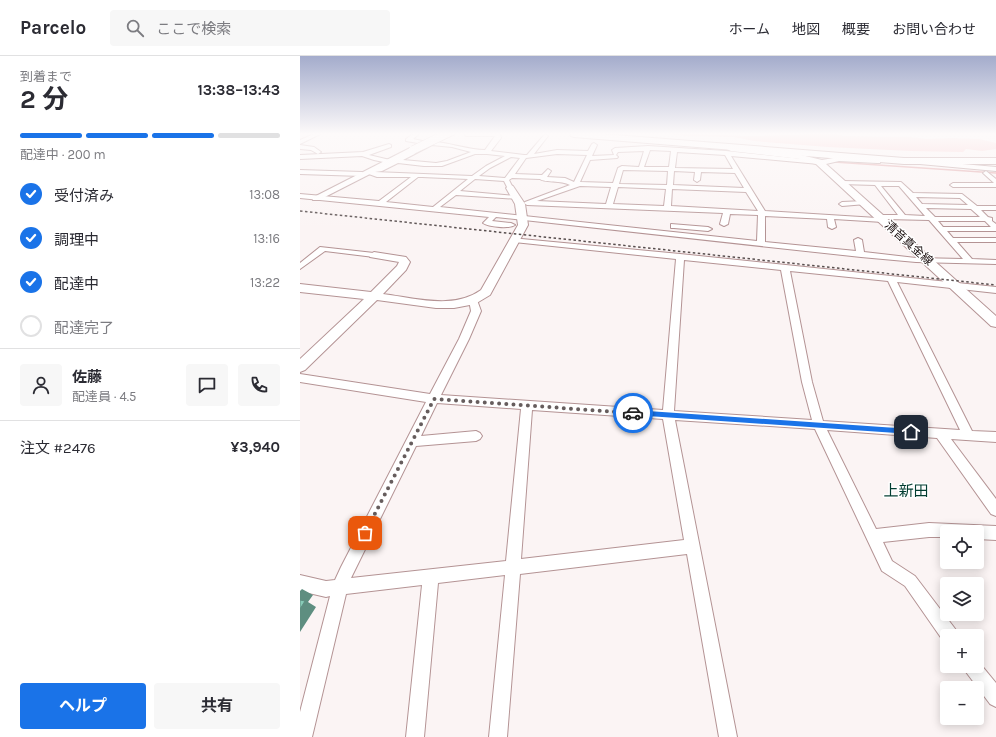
<!DOCTYPE html>
<html lang="ja">
<head>
<meta charset="utf-8">
<style>
  body { margin:0; font-family:Karla,"Noto Sans JP",sans-serif; background:#f7f7f7; color:#2b2b33; height:100vh; display:flex; flex-direction:column; font-size:15px; white-space:nowrap }
  * { box-sizing:border-box; margin:0 }
  p { font-size:13px; color:#7c7c81 }
  .icon { flex:none; width:22px; height:22px; fill:none; stroke:currentColor; stroke-width:2; stroke-linecap:round; stroke-linejoin:round }
  .map { position:relative; flex:1; overflow:hidden }
  .panel { display:flex; flex-direction:column; background:#fff; width:300px }
  .panel>* { flex:none }
  .tools { position:absolute; left:640px; top:469px; display:grid; gap:8px }
  .tools a { display:grid; place-items:center; width:44px; height:44px; border-radius:4px; background:#fff; box-shadow:0 2px 10px #0003; font-size:20px }
  .pin { position:absolute; display:grid; place-items:center; width:34px; height:34px; color:#fff; margin:-17px; border-radius:8px; box-shadow:0 2px 6px #0006 }
  .courier { position:absolute; display:grid; place-items:center; width:40px; height:40px; margin:-20px; border:3px solid #1a73e8; border-radius:50%; background:#fff; color:#222; box-shadow:0 1px 5px #0007 }
  .overview em { font-style:normal; font-weight:700 }
  .overview div { display:flex; flex-direction:column-reverse }
  .overview { display:flex; align-items:center; justify-content:space-between; height:68px; padding:0 20px }
  h1 { font-size:26px; font-weight:700; line-height:30px }
  .bar { display:grid; grid-template-columns:repeat(4,1fr); gap:6px 4px; align-content:center; height:48px; padding:0 20px }
  .bar i { height:5px; border-radius:3px; background:#e1e1e2 }
  .bar .active { background:#1a73e8 }
  .bar p { grid-column:span 4 }
  .line { display:flex; align-items:center; gap:10px; padding:0 20px; border-top:1px solid #e1e1e2 }
  .line div { flex:1 }
  .round { display:grid; place-items:center; flex:none; width:42px; height:42px; border-radius:4px; background:#f7f7f7 }
  ol { padding:0 20px; list-style:none }
  li { display:flex; align-items:center; gap:12px; height:44px }
  li p { margin-inline-start:auto }
  li .icon { padding:4px; border-radius:50%; background:#1a73e8; color:#fff; stroke-width:4 }
  li:last-child { color:#7c7c81 }
  li i { width:22px; height:22px; border:2px solid #e1e1e2; border-radius:50% }
  .button { display:flex; gap:8px; margin-top:auto; padding:8px 20px }
  .button a { flex:1; height:46px; border-radius:4px; background:#1a73e8; color:#fff; font-size:16px; font-weight:700; line-height:46px; text-align:center }
  .button a+a { background:#f7f7f7; color:#2b2b33 }
  header { display:flex; align-items:center; gap:24px; box-sizing:border-box; height:56px; padding:0 20px; background:#fff; border-bottom:1px solid #e1e1e2 }
  header strong { font-size:19px }
  nav { display:flex; gap:22px; margin-inline-start:auto; font-size:14px }
  .search { width:280px; height:36px; background:#f7f7f7; display:flex; align-items:center; gap:10px; box-sizing:border-box; padding:0 14px; border-radius:4px; color:#7c7c81; font-size:15px }
  main { display:flex; flex:1; min-height:0 }
  .map>svg:first-child { display:block }
</style>
</head>
<body>
<header>
<strong>Parcelo</strong>
<div class="search"><svg class="icon" aria-label="search" viewBox="0 0 24 24"><circle cx="10" cy="10" r="6"/><path d="M15 15l6 6"/></svg>ここで検索</div>
<nav><a>ホーム</a><a>地図</a><a>概要</a><a>お問い合わせ</a></nav>
</header>
<main>
<section class="panel">
<div class="overview"><div><h1>2 分</h1><p>到着まで</p></div><em>13:38–13:43</em></div>
<div class="bar"><i class="active"></i><i class="active"></i><i class="active"></i><i></i><p>配達中 · 200 m</p></div>
<ol>
<li><svg class="icon" aria-label="check" viewBox="0 0 24 24"><path d="M5 12l5 5 9-10"/></svg>受付済み<p>13:08</p></li>
<li><svg class="icon" aria-label="check" viewBox="0 0 24 24"><path d="M5 12l5 5 9-10"/></svg>調理中<p>13:16</p></li>
<li><svg class="icon" aria-label="check" viewBox="0 0 24 24"><path d="M5 12l5 5 9-10"/></svg>配達中<p>13:22</p></li>
<li><i></i>配達完了</li>
</ol>
<div class="line" style="height:72px"><a class="round"><svg class="icon" aria-label="person" viewBox="0 0 24 24"><circle cx="12" cy="8" r="4"/><path d="M4 21q1-7 8-7t8 7"/></svg></a><div><b>佐藤</b><p>配達員 · 4.5</p></div><a class="round"><svg class="icon" aria-label="chat" viewBox="0 0 24 24"><path d="M4 5h16v11H9l-5 4z"/></svg></a><a class="round"><svg class="icon" aria-label="phone" viewBox="0 0 24 24"><path d="M5 4h4l2 5-3 2q2 4 5 5l2-3 5 2v4C11 20 4 13 5 4z"/></svg></a></div>
<div class="line" style="height:52px"><div>注文 #2476</div><b>¥3,940</b></div>
<div class="button"><a>ヘルプ</a><a>共有</a></div>
</section>
<div class="map">
<svg width="696" height="681" viewBox="0 0 696 681">
  <rect width="100%" height="100%" fill="#fbf4f4"/>
  <!-- green -->
  <polygon fill="#fac6c8" points="373,78 456,80 531,78 546,80 611,81 627,83 652,82 679,83 696,87 696,93 682,95 666,93 663,96 611,95 528,91 454,85 434,81 385,80"/>
  <g fill="none" stroke-linecap="round" stroke-linejoin="round">
    <!-- stream -->
    <polyline stroke="#dfa0a2" stroke-width="1.5" points="534,106 696,117"/>
    <defs>
      <g id="street">
        <polygon points="14,78 20,78 0,88 0,84"/>
        <polygon points="113,78 119,78 113,83 127,86 124,88 106,85 106,83"/>
        <path d="M148,78H155L137,86C153,88 170,94 185,94L195,80H166L164,78H200L201,82L191,95L224,99H227L245,78L248,80L234,98L257,94L288,95L292,88L294,87L297,89L292,100L314,99L312,94L315,92L348,90L426,95L521,105L522,106L519,108L431,100L465,155L577,162L580,159H598L575,129L540,128V126L542,125L601,126L613,137L662,138L677,150H696V154H681L688,161L692,162V165L696,168V175H647L653,182H696V186H657L672,203L696,204V208L616,206L561,201L196,161L192,165L211,167L215,169C209,173 189,171 183,167L189,161L0,142V138L79,145L111,121H77L66,117V115L78,112L140,80ZM132,89L152,91L171,96L147,105L136,107L103,104ZM350,94L371,95L369,111H344ZM344,95L339,111L322,110L318,112L313,127L280,126L290,104L317,102L318,101L316,99L318,96ZM377,96L425,99L433,113L375,112ZM175,98H187L205,100L186,110L172,120L75,116L82,115L98,107L124,110H142ZM257,98L287,99L274,126L265,122L247,121L251,115L248,113L242,119L215,118L226,102ZM211,101L220,102L205,122L179,120L190,112ZM323,114L368,115L367,129L319,128ZM374,115L395,116L394,124L397,126L400,124L401,116L435,117L444,132L373,129ZM118,121H122L168,123L133,151L86,146ZM212,122L240,123C245,127 261,124 270,129L225,146L224,147L227,149L423,157L420,168L424,170L428,168L430,158L458,159L457,185L140,151L156,139L219,143L220,142L217,140L160,135L175,123L204,125L208,133H212L213,132L209,124ZM280,130L311,131L306,148L237,145ZM581,130H599L625,160L605,159ZM318,131L366,133L364,150L313,148ZM372,133L446,136L458,155L371,150ZM616,141L660,142L668,149L622,148ZM626,152L671,153L680,161H635ZM465,160L527,163L528,171L532,173L536,171L534,163L583,166L585,165L586,163L629,164L663,203L616,202L564,196L562,184L558,182L554,184L556,195L465,186ZM638,165H685L691,171H643Z"/>
        <polygon points="89,88 91,89 91,91 69,99 90,104 90,106 88,107 74,104 62,100 0,103 0,99 63,96"/>
        <polygon points="0,89 14,91 21,96 18,98 11,94 0,93"/>
        <polygon points="0,114 62,116 65,118 62,120 0,118"/>
        <polygon points="686,115 696,123 696,131 653,131 650,129 653,127 694,127 683,117"/>
        <polygon points="564,145 566,146 566,148 542,150 539,148 542,146"/>
        <polygon points="371,168 408,171 412,173 408,175 374,172 371,172"/>
        <path d="M211,182L380,198L696,231V237L597,226L672,375L696,376V386L651,383L696,443V460L691,458L637,382L527,374L576,473L629,467L696,470V484L677,483V476H647V481H629L583,486L592,505L615,520L656,574L658,580H647V587L644,586L605,530L582,515L515,373L375,364L437,681H419L387,498L220,518L207,681H189L205,519L138,527L124,681H106L122,529L46,538L12,681H0V656L30,540L26,541L0,535V519L26,525L35,524L41,511L126,346L0,326V318L130,338L159,283L171,255L169,244L173,241L177,244L181,255L169,283L141,339L363,354L376,203L214,186H211ZM384,204L481,214L502,326L512,364L374,355ZM490,215L588,225L660,374L523,365L512,326ZM137,347L221,353L206,505L51,522L116,390L176,385L180,383L182,380L180,377L176,375L121,380ZM232,354L363,363L384,484L221,503Z"/>
        <polygon points="20,191 74,197 78,199 74,201 25,195 0,213 0,207"/>
        <polygon points="677,604 696,627 696,651 690,648 666,616 663,610 677,610"/>
      </g>
      <g id="secondary">
        <polygon points="428,91 501,99 522,104 539,101 580,103 580,107 577,107 539,105 526,108 696,260 696,271 691,270 516,108 500,103 431,95 427,93"/>
        <polygon points="110,92 113,92 117,94 19,144 13,144 12,142"/>
        <polygon points="606,103 696,111 696,115 609,107 606,107"/>
        <path d="M210,129L213,130L225,148L228,169L190,239L175,248L154,252H136L77,244L5,314L0,316V303L64,243L0,236V228L71,236L97,210L99,206L70,201L69,199L74,196L106,201L110,206L106,214L83,238C115,242 153,254 181,234L218,169L215,148L206,132Z"/>
      </g>
      <polygon id="highway" points="270,78 302,78 604,102 696,102 696,108 604,108 274,81 271,80"/>
    </defs>
    <!-- street casing -->
    <use href="#street" stroke="#b49394" stroke-width="2"/>
    <!-- secondary casing -->
    <use href="#secondary" stroke="#b49394" stroke-width="2"/>
    <!-- highway casing -->
    <use href="#highway" stroke="#b49394" stroke-width="2"/>
    <!-- street -->
    <use href="#street" fill="#fff" fill-rule="evenodd"/>
    <!-- secondary -->
    <use href="#secondary" fill="#fff" fill-rule="evenodd"/>
    <!-- highway -->
    <use href="#highway" fill="#fff" fill-rule="evenodd"/>
    <!-- rail -->
    <polyline stroke="#574d4d" stroke-width="1.5" stroke-dasharray="2.5 2.5" stroke-linecap="butt" points="0,155 696,229"/>
    <defs>
      <polyline id="secondary-bridge" points="113,94 146,78"/>
    </defs>
    <!-- secondary-bridge casing -->
    <use href="#secondary-bridge" stroke="#b49394" stroke-width="9" stroke-linecap="butt"/>
    <!-- secondary-bridge -->
    <use href="#secondary-bridge" stroke="#fff" stroke-width="8"/>
  </g>
  <!-- shaded-wall -->
  <polygon fill="#5e8e80" points="2,533 13,539 8,546 16,551 0,576 0,535"/>
  <!-- building -->
  <polygon fill="#87cbb7" stroke="#5e8e80" points="0,544 5,545 0,553"/>
  <!-- sky -->
  <linearGradient id="sky" x2="0" y2="1"><stop stop-color="#a4accc"/><stop offset="0.45" stop-color="#fdfafa"/><stop offset="1" stop-color="#fdfafa" stop-opacity="0"/></linearGradient>
  <rect width="696" height="173" fill="url(#sky)"/>
  <!-- route -->
  <polygon fill="#1a73e8" points="333,354 611,373 614,376 611,378 333,359 329,357"/>
  <g fill="none" stroke-linecap="round" stroke-linejoin="round">
    <!-- done -->
    <polyline stroke="#665d5d" stroke-width="4" stroke-dasharray="0 7.2" points="65,477 134,343 333,357"/>
  </g>
  <g text-anchor="middle" stroke-width="3" stroke-linejoin="round" paint-order="stroke">
    <!-- far-street labels -->
    <g font-size="12" fill="#160b0b" stroke="#fff">
      <text transform="translate(609 187) rotate(42)" y="4">清音真金線</text>
    </g>
    <!-- neighbourhood labels -->
    <g font-size="15" fill="#023d31" stroke="#fff">
      <text x="606" y="440">上新田</text>
    </g>
  </g>
</svg>
<div class="tools">
<a><svg class="icon" aria-label="locate" viewBox="0 0 24 24"><circle cx="12" cy="12" r="6"/><path d="M12 2v4M12 18v4M2 12h4M18 12h4"/></svg></a>
<a><svg class="icon" aria-label="layers" viewBox="0 0 24 24"><path d="M12 4l9 5-9 5-9-5zM3 14l9 5 9-5"/></svg></a>
<a>+</a>
<a>−</a>
</div>
<div class="pin" style="left:65px;top:477px;background:#ea580c"><svg class="icon" aria-label="bag" viewBox="0 0 24 24"><path d="M5 8h14l-1 12H6zM9 8a3 3 0 0 1 6 0"/></svg></div>
<div class="pin" style="left:611px;top:376px;background:#1f2937"><svg class="icon" aria-label="home" viewBox="0 0 24 24"><path d="M3 11l9-7 9 7M6 9v11h12V9"/></svg></div>
<div class="courier" style="left:333px;top:357px"><svg class="icon" aria-label="car" viewBox="0 0 24 24"><path d="M5 17H2v-5l4-1 3-4h7l3 4 3 1v5h-3M9 17h6M6 11h13"/><circle cx="7" cy="17" r="2"/><circle cx="17" cy="17" r="2"/></svg></div>
</div>
</main>
</body>
</html>
